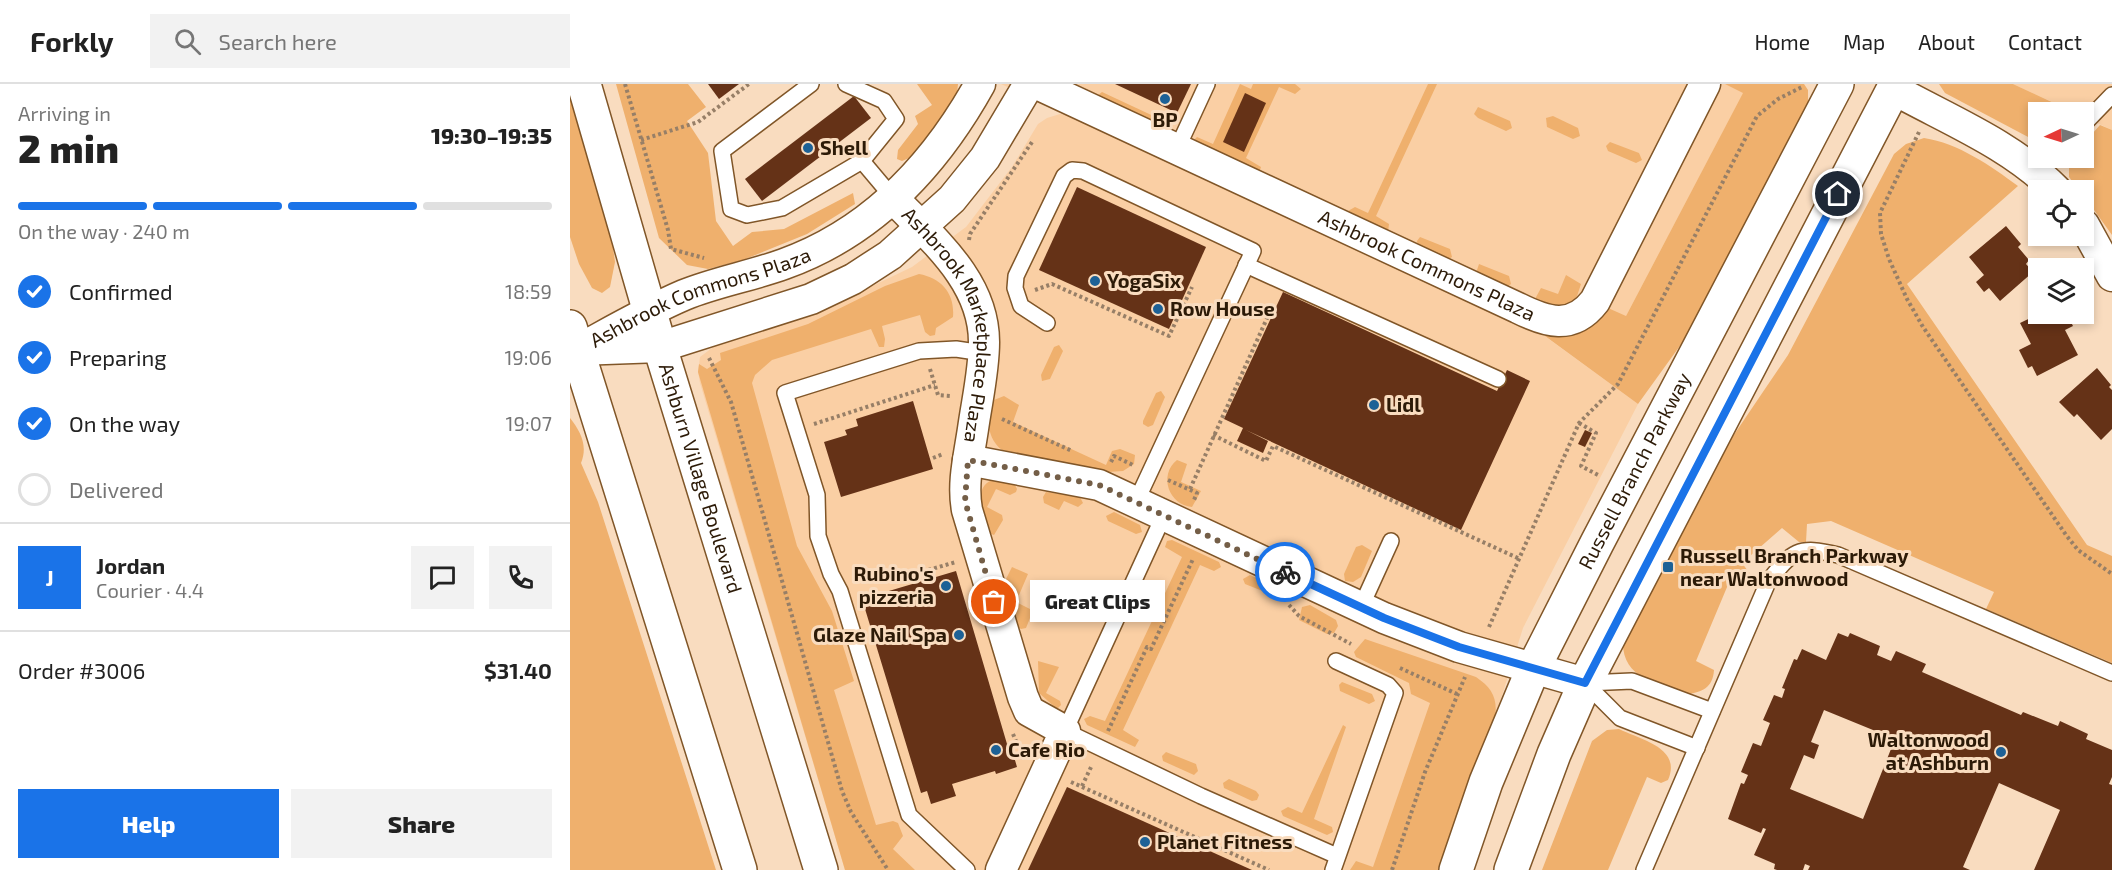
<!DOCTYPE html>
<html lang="en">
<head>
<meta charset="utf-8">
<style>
  body { margin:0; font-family:"Exo 2",sans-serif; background:#f2f2f2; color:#222; height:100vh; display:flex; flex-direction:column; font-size:22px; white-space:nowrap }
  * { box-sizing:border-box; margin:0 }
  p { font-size:20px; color:#767676 }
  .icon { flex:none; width:33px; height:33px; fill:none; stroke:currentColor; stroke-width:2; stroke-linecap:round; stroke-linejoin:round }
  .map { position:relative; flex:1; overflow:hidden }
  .drawer { display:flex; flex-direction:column; background:#fff; width:570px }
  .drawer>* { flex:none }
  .needle { width:39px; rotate:266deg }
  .controls { position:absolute; left:1458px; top:18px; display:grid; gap:12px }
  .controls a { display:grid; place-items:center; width:66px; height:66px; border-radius:0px; background:#fff; box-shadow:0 3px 9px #0003; font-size:30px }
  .pin { position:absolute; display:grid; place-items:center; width:51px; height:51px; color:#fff; margin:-26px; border:3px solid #fff; border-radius:50%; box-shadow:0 2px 6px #0007 }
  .courier { position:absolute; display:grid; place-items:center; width:60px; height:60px; margin:-30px; border:4px solid #1a73e8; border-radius:50%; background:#fff; color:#222; box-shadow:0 2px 8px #0007 }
  .bubble { position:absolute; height:42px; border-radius:0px; background:#fff; box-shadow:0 3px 9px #0003; font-size:20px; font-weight:800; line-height:42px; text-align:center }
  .overview em { font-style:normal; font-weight:800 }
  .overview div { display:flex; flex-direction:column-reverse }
  .overview { display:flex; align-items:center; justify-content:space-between; height:102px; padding:0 18px }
  h1 { font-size:39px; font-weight:800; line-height:45px }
  .bar { display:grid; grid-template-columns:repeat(4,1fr); gap:9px 6px; align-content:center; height:72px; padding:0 18px }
  .bar i { height:8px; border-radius:4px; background:#e0e0e0 }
  .bar .selected { background:#1a73e8 }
  .bar p { grid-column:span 4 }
  .line { display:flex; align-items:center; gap:15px; padding:0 18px; border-top:2px solid #e0e0e0 }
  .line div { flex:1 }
  .round { display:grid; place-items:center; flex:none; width:63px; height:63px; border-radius:0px; background:#f2f2f2 }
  ol { padding:0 18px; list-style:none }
  li { display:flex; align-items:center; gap:18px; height:66px }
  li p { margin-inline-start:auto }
  li .icon { padding:6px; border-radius:50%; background:#1a73e8; color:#fff; stroke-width:4 }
  li:last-child { color:#767676 }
  li i { width:33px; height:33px; border:3px solid #e0e0e0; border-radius:50% }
  .primary-button { display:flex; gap:12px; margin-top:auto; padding:12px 18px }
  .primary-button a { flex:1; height:69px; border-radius:0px; background:#1a73e8; color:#fff; font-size:24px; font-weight:800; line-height:69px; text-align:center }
  .primary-button a+a { background:#f2f2f2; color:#222 }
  header { display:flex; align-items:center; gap:36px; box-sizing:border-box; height:84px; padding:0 30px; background:#fff; border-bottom:2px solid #e0e0e0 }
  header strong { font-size:28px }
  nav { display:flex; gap:33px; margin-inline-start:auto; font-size:21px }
  .search { width:420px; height:54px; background:#f2f2f2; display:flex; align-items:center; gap:15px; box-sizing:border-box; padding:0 21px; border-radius:0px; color:#767676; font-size:22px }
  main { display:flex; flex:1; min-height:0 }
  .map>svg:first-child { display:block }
</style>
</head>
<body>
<header>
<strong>Forkly</strong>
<div class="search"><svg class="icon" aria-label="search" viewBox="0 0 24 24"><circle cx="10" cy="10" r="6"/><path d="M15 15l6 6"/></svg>Search here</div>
<nav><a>Home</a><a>Map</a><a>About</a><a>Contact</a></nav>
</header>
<main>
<section class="drawer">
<div class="overview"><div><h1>2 min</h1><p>Arriving in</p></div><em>19:30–19:35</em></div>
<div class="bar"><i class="selected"></i><i class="selected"></i><i class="selected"></i><i></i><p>On the way · 240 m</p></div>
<ol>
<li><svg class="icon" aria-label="check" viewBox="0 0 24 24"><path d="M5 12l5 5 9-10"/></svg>Confirmed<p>18:59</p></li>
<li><svg class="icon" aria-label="check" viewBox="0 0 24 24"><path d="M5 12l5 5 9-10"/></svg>Preparing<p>19:06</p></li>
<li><svg class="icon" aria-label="check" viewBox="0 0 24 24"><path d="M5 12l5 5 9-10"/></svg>On the way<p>19:07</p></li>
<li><i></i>Delivered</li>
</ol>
<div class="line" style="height:108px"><b class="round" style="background:#1a73e8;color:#fff">J</b><div><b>Jordan</b><p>Courier · 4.4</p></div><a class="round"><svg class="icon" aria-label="chat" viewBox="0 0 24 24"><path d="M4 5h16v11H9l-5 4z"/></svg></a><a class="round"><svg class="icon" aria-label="phone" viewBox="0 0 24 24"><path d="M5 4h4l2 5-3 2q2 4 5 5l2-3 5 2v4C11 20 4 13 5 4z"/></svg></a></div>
<div class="line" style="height:78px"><div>Order #3006</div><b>$31.40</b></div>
<div class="primary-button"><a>Help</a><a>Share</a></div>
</section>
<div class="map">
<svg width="1542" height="786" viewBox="0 0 1542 786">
  <rect width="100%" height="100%" fill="#f9dcbf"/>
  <!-- built -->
  <g fill="#facfa4">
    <polygon points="431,0 1178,0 1056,232 1031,237 1015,247 1000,252 976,253 1068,320 953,544 925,634 869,786 275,786 130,299 128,288 130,273 146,261 250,227 342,183 396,143 442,83 468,40 477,34 490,30 498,31"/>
    <polygon points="1443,0 1542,0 1542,46 1514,33 1514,28 1504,28"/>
  </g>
  <!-- green -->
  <g fill="#efb06d">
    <polygon points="46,0 118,0 136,23 117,37 138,69 146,137 163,162 182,148 214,145 283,109 285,120 237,150 173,176 138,185 117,181 89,154"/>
    <polygon points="347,0 388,0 387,10 344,72 332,77 327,75 328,66 348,40 345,32 362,21"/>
    <polygon points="670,0 681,5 683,0 725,0 731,5 725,10 709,3 676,74 691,83 689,89 623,57 627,53 643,60"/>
    <polygon points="858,0 867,0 806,132 819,140 818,148 779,130 778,127 785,123 798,129"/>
    <path d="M1155,0H1234L1238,6V20L1130,234L1068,320L975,252C1002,252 1024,249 1038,224L1056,232L1173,9Z"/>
    <polygon points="1369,0 1443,0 1503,28 1468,28 1468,55 1460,54 1375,9"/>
    <polygon points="0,6 42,156 45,178 40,203 32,209 22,204 9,180 0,153"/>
    <polygon points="532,8 592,36 593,43 527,12"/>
    <polygon points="908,23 940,37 942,44 936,47 908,34 904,30"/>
    <polygon points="983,32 1008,44 1010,52 1003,55 977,43 976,34"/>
    <polygon points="1530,41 1542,46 1542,151 1514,112 1514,106 1509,106 1499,93 1499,76 1514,74 1514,59"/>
    <path d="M1354,54C1388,59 1421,82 1448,102L1337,200L1517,461L1542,472V579L1416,525L1424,508L1261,437L1237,440L1236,458H1229L1212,444L1172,479L1181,491L1183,498L1177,502L1160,496L1126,577L1144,586C1143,604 1132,608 1115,611C1086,599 1051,594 1053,556L1155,364L1218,271L1324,70L1336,60Z"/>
    <polygon points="1040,58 1069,69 1072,76 1066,79 1038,67 1036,62"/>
    <polygon points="850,153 880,165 882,173 877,176 848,164 847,157"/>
    <polygon points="909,180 939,192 941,200 937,203 906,189"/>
    <path d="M349,190C372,194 385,210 383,233L366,244L365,251L360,252L355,248L350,231L312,242L315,255L314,263H309L301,245L202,276L185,291L182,299L227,462L262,527L284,597L264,606L306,741L323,737L328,739L333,752L323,765L345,786H275L128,288L129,280L137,285L151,276L150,269L238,240L315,202Z"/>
    <path d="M996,191L1011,200L1006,215C994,224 975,228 965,215L971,204L988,210Z"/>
    <polygon points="489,261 493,267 480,295 472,297 471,291 484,263"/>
    <polygon points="591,307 595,313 583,341 578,343 573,340 573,337 586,309"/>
    <path d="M434,312L449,321L443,338L536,381L542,367L550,365L565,371L564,380L553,387L538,388L432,366C416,354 416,332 424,316Z"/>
    <path d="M0,334C11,348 18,362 11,379L28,418L146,786H0Z"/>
    <path d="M607,376L617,380L611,398L631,407L622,423C599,421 588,391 607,376Z"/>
    <path d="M422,396L444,399L447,405L446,408L440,411L426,405L417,423L432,431L433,436L424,451L419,449C415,433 401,405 422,396Z"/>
    <polygon points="476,408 510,413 513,419 508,423 494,417 489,426 474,419 473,413"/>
    <polygon points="544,428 570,441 572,448 566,450 538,437 536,432"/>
    <polygon points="602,456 649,478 651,483 644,487 630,481 553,646 569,656 565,663 517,641 514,635 520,632 535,637 612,473 595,463 597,457"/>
    <polygon points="792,461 802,467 791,493 783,498 775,497 774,490 786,463"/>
    <polygon points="442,483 458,490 446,518 460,525 462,529 456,544 451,545 447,542 434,499"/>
    <polygon points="680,491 707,504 710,508 708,513 675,500 673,495"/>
    <polygon points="740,521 766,536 768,542 764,549 757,550 729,536 732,523"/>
    <path d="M795,555L906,593C922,604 928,614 925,634L869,786H780L786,777L803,783L860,619L841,610L839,599L786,573L784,568Z"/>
    <polygon points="468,577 489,583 476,609 490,617 491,621 487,625 469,609"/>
    <polygon points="772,598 802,610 805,617 799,620 770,607 769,601"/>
    <polygon points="773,641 776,643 744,735 762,743 763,748 757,751 713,732 711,727 718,723 732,729"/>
    <path d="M1049,645C1072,656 1112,664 1098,696L1091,699L1077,693L1038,786H972L1022,657L1037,646Z"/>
    <polygon points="596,668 626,680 628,687 624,691 593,677 592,672"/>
    <polygon points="659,695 686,707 689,711 687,716 682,717 654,704 653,699"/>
  </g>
  <!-- building -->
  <g fill="#653217" fill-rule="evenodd">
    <polygon points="138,0 169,0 149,15"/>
    <polygon points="545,0 621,0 607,29"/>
    <polygon points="675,9 696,19 674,68 653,58"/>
    <polygon points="284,12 301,34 192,117 175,95"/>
    <polygon points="507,103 636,163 599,245 469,186"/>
    <polygon points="1436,142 1451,160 1448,163 1459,176 1456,180 1463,188 1430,217 1419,204 1414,208 1406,198 1414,191 1399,173"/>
    <polygon points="713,208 927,307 937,286 960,297 891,446 676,346 698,357 693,369 667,357 673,344 654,335"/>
    <polygon points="1469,230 1497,230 1503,242 1495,246 1508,271 1467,292 1462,282 1458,284 1449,266 1461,260 1450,239"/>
    <polygon points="1527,284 1541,301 1539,303 1542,306 1542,345 1531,356 1507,330 1504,333 1489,318"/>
    <polygon points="343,317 363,385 271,413 254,358 277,351 275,346 288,342 286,335"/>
    <polygon points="1015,346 1022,349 1015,363 1008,360"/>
    <polygon points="386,487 437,660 440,659 447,683 426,690 425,687 382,700 386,712 361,720 357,707 351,709 292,515"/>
    <path d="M1268,549L1278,553L1280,549L1310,562L1307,571L1321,577L1326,567L1356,580L1352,588L1451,631L1453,628L1488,642L1490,637L1518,650L1516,655L1542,666V693L1539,700L1542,701V786H1464L1490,726L1429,699L1393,783L1400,786H1238L1240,782L1235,780L1233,786H1207L1204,785L1205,780L1184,771L1196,745L1193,744L1191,749L1158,735L1171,699L1174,700L1178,691L1171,688L1183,659L1191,662L1200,639L1193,636L1204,611L1212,614L1215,605L1212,604L1224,575L1227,576L1232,565L1256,576ZM1254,626L1325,655L1293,735L1220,705L1234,671L1244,675L1249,661L1241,658Z"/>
    <polygon points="497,703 682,786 458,786"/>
  </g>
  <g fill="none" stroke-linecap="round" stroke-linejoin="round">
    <defs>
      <g id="service">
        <polyline points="241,0 152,67 161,125 177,131 212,124 292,77 326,35 314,17 276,0"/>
        <polyline points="1514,40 1542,11"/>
        <polyline points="607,65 637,0"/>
        <polyline points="292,77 324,115"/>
        <polyline points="1468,88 1482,74"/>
        <polyline points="676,181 928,295"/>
        <polyline points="477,239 451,222 445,204 446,192 494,92 502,86 513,87 683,167 566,418"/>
        <polyline points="594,431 495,647 631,712 767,772"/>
        <polyline points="791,523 821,457"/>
        <polyline points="1015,599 1050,634 1127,664"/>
        <polyline points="1016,599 1062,597 1142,627"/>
        <polyline points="397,786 339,731 270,507 261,490 248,452 247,411 215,309 349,267 386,265 413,269"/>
        <polyline points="763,786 825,609 818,601 766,577"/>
        <path d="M1074,786L1198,498C1222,467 1228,461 1268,471L1542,589"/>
      </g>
      <g id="minor">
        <path id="s1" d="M467,0L948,224C976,238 1002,247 1025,217L1135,0"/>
        <path d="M1323,5C1379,36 1440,60 1486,106"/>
        <path id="s2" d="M324,115C363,156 414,197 414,258C414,287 407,316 403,345C399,372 392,399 397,426L453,613L459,627L495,647L431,786"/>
        <polyline points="1514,141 1542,192"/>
        <path id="s3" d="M13,263C46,245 79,226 114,211C146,198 181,192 214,180C303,148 365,81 410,0"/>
        <polyline points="8,266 90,263 241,215 283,195 320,171 382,115 415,74 459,0"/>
        <polyline points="398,376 529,401 814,534 889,563 1015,599"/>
      </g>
      <g id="secondary">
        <path id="s4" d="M14,0L90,263L251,786"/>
        <polyline points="0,243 170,786"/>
        <path id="s5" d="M886,786L916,698L963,585L1027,459L1267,0"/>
        <polyline points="941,786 984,670 1015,599 1326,0"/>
      </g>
    </defs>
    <!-- service casing -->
    <use href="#service" stroke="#805628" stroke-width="18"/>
    <!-- minor casing -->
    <use href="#minor" stroke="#805628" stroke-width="33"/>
    <!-- secondary casing -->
    <use href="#secondary" stroke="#805628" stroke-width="36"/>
    <!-- path -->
    <g stroke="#977f67" stroke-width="4" stroke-dasharray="3 3" stroke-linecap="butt">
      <polyline points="55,0 98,146 101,165 134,174"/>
      <polyline points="1349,48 1310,129 1311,150 1319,175 1337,215 1353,243 1496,451 1508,466 1542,490"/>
      <polyline points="71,56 128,38 179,0"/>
      <polyline points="399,156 400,150 462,58"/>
      <polyline points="465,206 482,200 599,252 622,203"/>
      <polyline points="139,274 161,318 272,707 281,728 318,786"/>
      <polyline points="360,285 368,311 381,312"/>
      <polyline points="432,335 502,367"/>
      <polyline points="1009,339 1026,349 1011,382 1030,392"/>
      <polyline points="244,340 365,301"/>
      <polyline points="643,351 696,377 703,362 950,475"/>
      <polyline points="363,374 373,370"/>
      <polyline points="541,378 544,372 563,381"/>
      <polyline points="598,396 627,409 624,416"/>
      <polyline points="620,405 703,221"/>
      <polyline points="341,491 386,478"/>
      <polyline points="719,521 729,532 781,560"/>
      <polyline points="919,543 1009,339 1048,300 1187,32 1208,15 1232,3"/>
      <polyline points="830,584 887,610"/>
      <polyline points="538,647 577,563 581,565 623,475"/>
      <polyline points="443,650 454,676"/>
      <polyline points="501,698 699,786"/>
      <polyline points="512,702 522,681"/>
      <polyline points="822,786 855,688 895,593"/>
    </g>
    <!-- service -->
    <use href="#service" stroke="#fff" stroke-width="15"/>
    <!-- minor -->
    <use href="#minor" stroke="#fff" stroke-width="30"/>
    <!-- secondary -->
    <use href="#secondary" stroke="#fff" stroke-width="33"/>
  </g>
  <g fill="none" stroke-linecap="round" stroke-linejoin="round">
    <!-- done -->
    <polyline stroke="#745e47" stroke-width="6" stroke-dasharray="0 10.8" points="424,518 395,417 398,376 529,401 715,488"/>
    <!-- route -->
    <polyline stroke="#1a73e8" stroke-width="8" points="715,488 814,534 889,563 1015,599 1268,110"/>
  </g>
  <!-- markers -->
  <g fill="#1d6196" stroke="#f9dcbf" stroke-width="2">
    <circle cx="595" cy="15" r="6"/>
    <circle cx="238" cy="64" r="6"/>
    <circle cx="525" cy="197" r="6"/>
    <circle cx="588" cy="225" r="6"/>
    <circle cx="804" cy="321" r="6"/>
    <rect x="1092" y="477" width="12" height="12" rx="3"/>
    <circle cx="376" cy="502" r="6"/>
    <circle cx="389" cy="551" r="6"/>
    <circle cx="426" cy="666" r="6"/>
    <circle cx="1431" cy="668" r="6"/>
    <circle cx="575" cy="758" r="6"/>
  </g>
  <g text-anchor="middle" stroke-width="6" stroke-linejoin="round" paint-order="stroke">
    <!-- poi labels -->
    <g font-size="20" font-weight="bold" fill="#2c1a07" stroke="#f9dcbf" text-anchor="start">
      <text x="595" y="43" text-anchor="middle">BP</text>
      <text x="250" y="71">Shell</text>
      <text x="537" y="204">YogaSix</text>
      <text x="600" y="232">Row House</text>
      <text x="816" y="328">Lidl</text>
      <text x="1110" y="479">Russell Branch Parkway<tspan x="1110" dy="23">near Waltonwood</tspan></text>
      <text x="364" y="497" text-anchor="end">Rubino's<tspan x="364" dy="23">pizzeria</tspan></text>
      <text x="377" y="558" text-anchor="end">Glaze Nail Spa</text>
      <text x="1419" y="663" text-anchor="end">Waltonwood<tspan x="1419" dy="23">at Ashburn</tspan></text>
      <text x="438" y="673">Cafe Rio</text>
      <text x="587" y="765">Planet Fitness</text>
    </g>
    <!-- street labels -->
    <g font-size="20" fill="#2c1a07" stroke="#f9dcbf">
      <text dy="7" stroke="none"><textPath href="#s1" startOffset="430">Ashbrook Commons Plaza</textPath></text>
      <text dy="7" stroke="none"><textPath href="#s3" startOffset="128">Ashbrook Commons Plaza</textPath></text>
      <text dy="7" stroke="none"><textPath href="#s2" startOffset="146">Ashbrook Marketplace Plaza</textPath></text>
      <text dy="7" stroke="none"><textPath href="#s5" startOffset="438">Russell Branch Parkway</textPath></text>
      <text dy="7" stroke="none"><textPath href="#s4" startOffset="411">Ashburn Village Boulevard</textPath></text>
    </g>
  </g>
</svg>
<div class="controls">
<a><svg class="needle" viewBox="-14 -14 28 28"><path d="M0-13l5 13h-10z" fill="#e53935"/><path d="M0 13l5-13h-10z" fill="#767676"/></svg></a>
<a><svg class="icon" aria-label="locate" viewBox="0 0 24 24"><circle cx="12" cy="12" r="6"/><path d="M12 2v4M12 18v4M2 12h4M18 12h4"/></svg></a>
<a><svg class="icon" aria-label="layers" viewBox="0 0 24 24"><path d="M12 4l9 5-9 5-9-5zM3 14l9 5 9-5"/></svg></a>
</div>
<div class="pin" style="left:424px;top:518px;background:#ea580c"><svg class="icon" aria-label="bag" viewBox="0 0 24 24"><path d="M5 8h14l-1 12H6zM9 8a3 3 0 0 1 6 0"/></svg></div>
<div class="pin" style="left:1268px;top:110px;background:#1f2937"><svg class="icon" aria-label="home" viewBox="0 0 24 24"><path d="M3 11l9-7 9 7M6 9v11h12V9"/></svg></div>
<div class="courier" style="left:715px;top:488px"><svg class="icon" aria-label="bike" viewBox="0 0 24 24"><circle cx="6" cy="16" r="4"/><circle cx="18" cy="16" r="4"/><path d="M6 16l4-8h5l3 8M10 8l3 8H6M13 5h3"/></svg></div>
<div class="bubble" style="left:460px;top:496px;width:135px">Great Clips</div>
</div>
</main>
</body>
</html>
